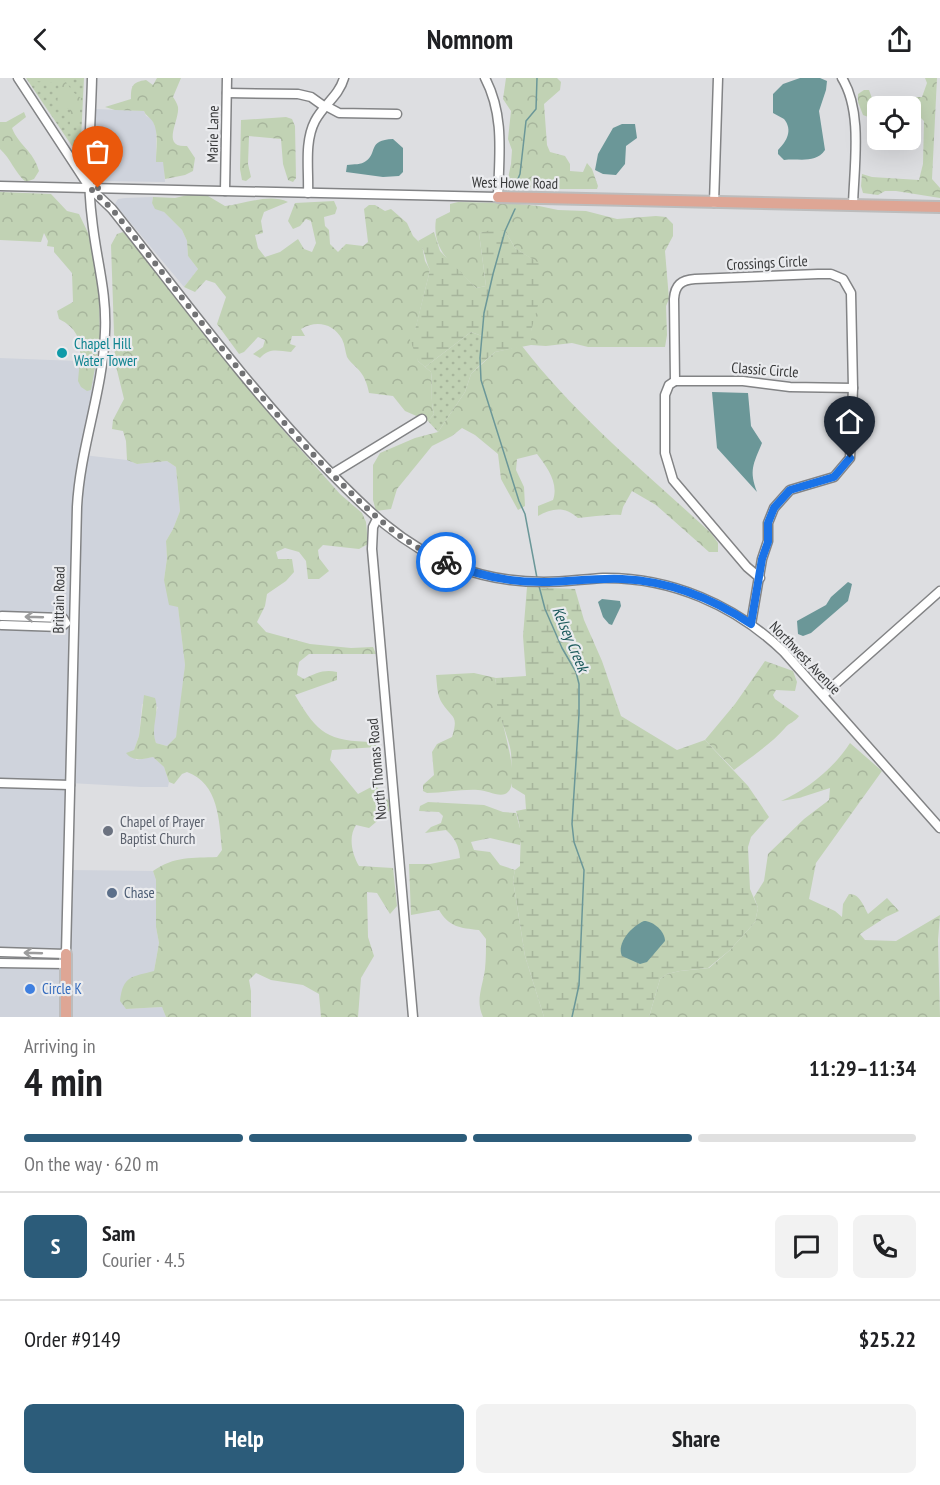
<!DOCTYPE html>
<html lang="en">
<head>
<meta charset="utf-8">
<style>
  body { margin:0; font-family:"PT Sans Narrow",sans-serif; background:#f2f2f2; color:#202124; height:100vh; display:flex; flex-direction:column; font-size:22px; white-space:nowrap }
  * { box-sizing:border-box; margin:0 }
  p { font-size:20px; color:#757577 }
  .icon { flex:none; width:33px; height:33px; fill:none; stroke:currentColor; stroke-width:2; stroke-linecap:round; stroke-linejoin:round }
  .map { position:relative; height:939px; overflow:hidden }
  .details { display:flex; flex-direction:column; background:#fff; flex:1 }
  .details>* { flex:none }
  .fabs { position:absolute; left:867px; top:18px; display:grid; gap:12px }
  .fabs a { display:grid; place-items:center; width:54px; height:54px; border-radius:9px; background:#fff; box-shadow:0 6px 24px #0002; font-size:30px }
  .pin { position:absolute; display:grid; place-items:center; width:51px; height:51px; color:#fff; margin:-62px -26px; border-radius:50% 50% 50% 0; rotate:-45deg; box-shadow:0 0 6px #0007 }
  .pin .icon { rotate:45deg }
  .courier { position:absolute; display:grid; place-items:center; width:60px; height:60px; margin:-30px; border:4px solid #1a73e8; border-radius:50%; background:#fff; color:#222; box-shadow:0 2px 8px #0007 }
  .overview em { font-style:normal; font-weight:800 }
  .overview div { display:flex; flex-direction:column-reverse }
  .overview { display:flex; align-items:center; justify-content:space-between; height:102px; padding:0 24px }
  h1 { font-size:39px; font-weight:800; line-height:45px }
  .bar { display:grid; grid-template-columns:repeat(4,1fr); gap:9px 6px; align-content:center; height:72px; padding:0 24px }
  .bar i { height:8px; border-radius:4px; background:#e0e0e0 }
  .bar .active { background:#2c5c7a }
  .bar p { grid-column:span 4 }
  .line { display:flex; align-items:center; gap:15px; padding:0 24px; border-top:2px solid #e0e0e0 }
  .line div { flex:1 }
  .round { display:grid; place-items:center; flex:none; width:63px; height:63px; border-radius:9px; background:#f2f2f2 }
  .button { display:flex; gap:12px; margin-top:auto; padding:12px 24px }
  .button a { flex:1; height:69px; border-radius:9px; background:#2c5c7a; color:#fff; font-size:24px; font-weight:800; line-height:69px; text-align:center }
  .button a+a { background:#f2f2f2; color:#202124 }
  header { display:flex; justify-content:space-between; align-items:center; height:78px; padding:0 24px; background:#fff; font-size:27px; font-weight:800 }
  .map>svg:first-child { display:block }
</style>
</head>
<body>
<header><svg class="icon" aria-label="back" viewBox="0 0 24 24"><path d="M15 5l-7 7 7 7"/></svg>Nomnom<svg class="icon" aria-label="share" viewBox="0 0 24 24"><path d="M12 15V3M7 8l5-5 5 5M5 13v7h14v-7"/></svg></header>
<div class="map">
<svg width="940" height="939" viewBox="0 0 940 939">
  <defs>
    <pattern id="grass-dots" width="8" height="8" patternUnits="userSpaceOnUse" patternTransform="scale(1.5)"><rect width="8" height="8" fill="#c1d2b4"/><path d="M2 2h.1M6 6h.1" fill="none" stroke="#a7b59c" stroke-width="1.8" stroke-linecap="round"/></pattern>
    <pattern id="forest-crowns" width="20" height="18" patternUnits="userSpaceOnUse" patternTransform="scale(1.5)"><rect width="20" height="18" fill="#c1d2b4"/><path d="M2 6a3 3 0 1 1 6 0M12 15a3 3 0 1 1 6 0" fill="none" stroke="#a7b59c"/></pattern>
    <pattern id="wetland-marsh" width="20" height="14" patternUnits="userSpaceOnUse" patternTransform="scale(1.5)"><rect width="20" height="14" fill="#c1d2b4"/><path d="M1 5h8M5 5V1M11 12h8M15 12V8" fill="none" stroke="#a7b59c"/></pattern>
  </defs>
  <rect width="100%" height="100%" fill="#dddee1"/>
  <!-- built -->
  <g fill="#cfd3dc">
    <polygon points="94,31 144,33 146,38 152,41 156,51 156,83 163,84 164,86 165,104 99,103 93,99"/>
    <polygon points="153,119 152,125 164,134 182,152 187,163 188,178 198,191 184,209 115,126 118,121 125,120"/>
    <polygon points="0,280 77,283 102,288 83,377 127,382 137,386 167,383 176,389 180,433 173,451 166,463 167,480 164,502 174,527 178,528 185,587 179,644 176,659 167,668 156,665 153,657 153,642 158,629 142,626 139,658 134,672 136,682 153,679 164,689 169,704 168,709 141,709 70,705 69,792 153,793 156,802 156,849 159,865 154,893 126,931 162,929 166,939 0,939 0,885 66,886 66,877 0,874"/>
  </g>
  <!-- grass -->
  <g fill="url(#grass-dots)">
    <polygon points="26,0 84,0 81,61 78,68 72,68"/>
    <path d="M471,254L482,258L480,287L471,296L465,314L438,354L428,343L434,336C430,322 433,308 431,294L425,289Z"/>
  </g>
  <!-- forest -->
  <g fill="url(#forest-crowns)">
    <polygon points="32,0 63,0 73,14 81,20 79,45 72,51 70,49 70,31 52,26 60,18 58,5 34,3"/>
    <path d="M157,0H181L173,19C175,22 177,25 178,29C180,42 160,70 187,68L195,80L193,93L185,97L165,101L163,84H156C156,71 159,55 153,44C150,39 146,38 144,33L115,32L105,29L131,21C131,8 132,4 146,2L153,7Z"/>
    <polygon points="506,0 557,0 561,4 560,12 544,26 547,67 550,74 565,78 570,86 570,93 583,94 587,85 592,91 598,108 597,111 533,111 511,108 507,105 511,86 512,72 508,61 511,33 503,21"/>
    <polygon points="925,0 937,0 932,101 940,110 940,120 896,113 885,113 878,117 863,115 861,108 862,96 872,99 919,102 923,86 924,43 919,38 911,37 910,28 878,28 877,39 871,40 863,37 858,24 858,16 864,12 869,12 873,23 892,19 922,19 927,5"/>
    <path d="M24,34L26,39L12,50C19,68 33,72 39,93L34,101L26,104C15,95 11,81 0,71V44H6Z"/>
    <polygon points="286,39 292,41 295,48 296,100 293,104 288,102 283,86 281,61 249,58 248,86 251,99 246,103 242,102 240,91 241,42"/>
    <path d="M0,114L51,116L67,133L79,136L90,159L99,210L100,262L91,312L87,313L81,309L78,303C80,276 87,255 59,241L57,233L73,224L72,195L54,174V169L47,168L48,163L44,155L41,164L0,162Z"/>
    <path d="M196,115L208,118L225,128C245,126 269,115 288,124L264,134L261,143L263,155L255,157L258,170L265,179L280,174L298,161L304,171L312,174L316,165L311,143L306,141L300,148L293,151L288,143L295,125L334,123L337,130L335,136L324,139L325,148L329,152L330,166L338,174L346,166L363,168L368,164L364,131L369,127H375L385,133L391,131L407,145L413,158L422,167L425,183L430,192L415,253L418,283L431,294C433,308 430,322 434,336L428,343L405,333L393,318L369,315C367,305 364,297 357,290C353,286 349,283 347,279C345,273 345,267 342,261C333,245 316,242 301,251L305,258H292L290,266L296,268L291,274C278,273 270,269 260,280L253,276L263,269L265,262L258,259L244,274L239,276L217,246L226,219L215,205L206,202L195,214L184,209L198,191L188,178L187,163L182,152L164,134L155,131L152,125L153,119L175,120Z"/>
    <path d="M458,124L507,125L539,128L558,132L586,133L617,141L656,138L666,139L673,146V158L665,173L669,221L666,228L667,257L665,269H588L572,265L546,268L531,267V253L541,187L515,170L505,153L479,155L486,208L476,210C455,188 431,174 436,141L450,134V126Z"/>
    <path d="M123,154L162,200L284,353L340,416L362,435L366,444L368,466L359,471L323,467L318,472L319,480L329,493L319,501H308L306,483L299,474L285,470L276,474L278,481H292L294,494L286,503L267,516L265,528L257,544L266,554L310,566L351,570L373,569L376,576H309L299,584L297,597L304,601C316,595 324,591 337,594V602L295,617C318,656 327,663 374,664L377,669L332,672L330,682L358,716L375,707L389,723V733L369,750L356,747C348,759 352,776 359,788L393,790L397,828L390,836L377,815L367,814L368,859L374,878L361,900L358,939H321L319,916L303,907L271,902L256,895L249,902L251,913V939H166L162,929L126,931L120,923C123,897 132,899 154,893L159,865L156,849V802L153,793C174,778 193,780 217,779L222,772C219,742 219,706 187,694L182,696L174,706L169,704L164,689L153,679C143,681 133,684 126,675L134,672L139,658L144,617L155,620C160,635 150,649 156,665L167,668L176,659L185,587L178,529L169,527L164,502L167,480L166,463L173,451L180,433L176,389L167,383L137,386L127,382L126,363L123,353L112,351L113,342L124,321L115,284L111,167L117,156Z"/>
    <path d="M522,268C576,338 646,395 711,455L718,465V474H709L656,427L632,413L623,429L621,437C605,436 593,439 578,440C565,428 552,430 538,438V428L553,422C559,405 547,389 537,376L517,381L516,392L524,409L525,428L518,432L501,401L498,376L475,357L462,350L452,358L432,368L397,411L391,431L376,433L373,422V387L380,375L415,360L438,354L465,314L471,296L495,274Z"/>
    <path d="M765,583L793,593L797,604L795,613L776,612L773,617L775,621L799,638C795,644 789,645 785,650C771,666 751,679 734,692L705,662L735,626Z"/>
    <path d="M474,595L496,600C490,621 528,706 505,716C498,719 486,712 478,712C461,711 444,715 427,715L423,713V707L434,697L432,674L437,666L452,659C459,636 452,641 442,625C437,618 437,605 436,597Z"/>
    <path d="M850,665L882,693L816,785L809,821L835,833L842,839L843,826L849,816C860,816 863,827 868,836L887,820L899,833L886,839L860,856L865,862L896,863L940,837L938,862L940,939H649L660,901L667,896L680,893L709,890L730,872L755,844L758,830L754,819L764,803L768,776L804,741L829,722L830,710L799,720L781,723C808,711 834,690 850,665Z"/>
    <path d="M428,724L484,727L503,734L516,735L522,758L520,767L490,760L471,764L474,772L490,774L500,787L515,792L513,802L525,878L544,939H483C475,922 483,908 485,891C486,881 486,871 486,861L479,852C460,850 449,849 439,832L411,837L409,786H430L460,780C459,768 455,760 446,752L425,755L431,749L441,745L443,738L439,734L419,733L420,728Z"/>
  </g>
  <!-- wetland -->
  <g fill="url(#wetland-marsh)">
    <path d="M495,151L505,153L515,170L542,187L538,227L531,253V267L495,274L480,287L482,258L471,254L425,289L418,283L409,259L415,252L430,192C425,183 425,170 418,163L434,154L440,173L476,210L486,208L479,155Z"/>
    <path d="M527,509L575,511L584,542L602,583L621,638L677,672L705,662L748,708L769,739L751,759L748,769L750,811L758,830L755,844L730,872L708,890L680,893L667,896L660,901L649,939H544L525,878L513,802L515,792L520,788C520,766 523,755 516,733L526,731L525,717L512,709C511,698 512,686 511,675C508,652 490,624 496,600L526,598L523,558Z"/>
  </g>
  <!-- water -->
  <g fill="#6b9798">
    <path d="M800,0H820L827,3L826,12L819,33L825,72C815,86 800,80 784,82L778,76V72C787,63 793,52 784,41L773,35V16L783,6Z"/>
    <polygon points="622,46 635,46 637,60 626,68 625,86 616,97 603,96 595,92 598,76 613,50"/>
    <path d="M393,61L403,70V94L399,98L383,99L346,94L347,87C354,86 361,87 366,83C378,75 367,62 393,61Z"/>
    <path d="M712,314L748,315L751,348L762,365C753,387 749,392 757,414L717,370Z"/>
    <polygon points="848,504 852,506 848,523 811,555 803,558 798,556 797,543 826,527 831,519"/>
    <polygon points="602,521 620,523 621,528 612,547 609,546 603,539 598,524"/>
    <path d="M644,843C653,843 665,853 665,863L647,884L640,886L622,878C616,865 632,848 644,843Z"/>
  </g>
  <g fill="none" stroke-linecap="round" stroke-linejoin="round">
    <!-- stream -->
    <g stroke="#6b9798" stroke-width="1.5">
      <polyline points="515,108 520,96 526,43 536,31 537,0"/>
      <polyline points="515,131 505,153 493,196 484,235 480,280 481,302 519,423 525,436 537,500"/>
      <polyline points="539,508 545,531 562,570 576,594 579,606 579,636 572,746 574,764 584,792 579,907 572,939"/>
    </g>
    <defs>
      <g id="minor">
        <path d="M18,0L90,110L112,131C182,219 248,310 326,390C365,430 402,468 455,488C483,499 515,504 544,504C564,504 584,501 603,500C671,499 735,527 784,574L940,750"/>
        <path d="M842,0C863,34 854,88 853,127"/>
        <polyline points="227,15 298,16 311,19 325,29"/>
        <polyline points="326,28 339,35 397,36"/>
        <path d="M0,108L498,119C499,78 505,38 485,0"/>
        <polyline points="225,113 227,0"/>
        <path d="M308,115C309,92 304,64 315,43C323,27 339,18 344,0"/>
        <polyline points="714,125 718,0"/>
        <path d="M675,303L674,221C675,207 681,202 695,201L818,196H831L843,201L851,215L853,310L850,380L834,399L790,412L774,430L768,445V463L762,481L751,546"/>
        <polyline points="675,303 669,307 665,317 665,375 673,402 747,489 760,500"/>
        <polyline points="675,303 743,303 790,309 853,310"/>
        <polyline points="332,396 422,341"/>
        <polyline points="377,441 373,449 372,471 413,939"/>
        <polyline points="2,547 61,549 66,545 63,540 2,538"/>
        <polyline points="823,617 940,513"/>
        <polyline points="0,705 70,707"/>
        <path d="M0,874L66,876L77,429C80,370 103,313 105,254C107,213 96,181 92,141C86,95 91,46 92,0"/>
        <polyline points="0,885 66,886"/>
      </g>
      <g id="major">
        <polyline points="498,119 940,129"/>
        <polyline points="66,939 66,876"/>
      </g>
    </defs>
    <!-- minor casing -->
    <use href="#minor" stroke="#828385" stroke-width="11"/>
    <!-- major casing -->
    <use href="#major" stroke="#bcbcbc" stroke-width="14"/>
    <!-- minor -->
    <use href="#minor" stroke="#fff" stroke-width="8"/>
    <!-- major -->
    <use href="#major" stroke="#dea695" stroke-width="10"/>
  </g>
  <!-- one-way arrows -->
  <defs><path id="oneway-shaft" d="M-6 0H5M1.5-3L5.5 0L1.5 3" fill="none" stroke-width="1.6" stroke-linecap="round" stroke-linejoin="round" transform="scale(1.5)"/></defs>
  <g stroke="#9c9c9d">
    <use href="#oneway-shaft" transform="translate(34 539) rotate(-178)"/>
    <use href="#oneway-shaft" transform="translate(33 875) rotate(-178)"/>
  </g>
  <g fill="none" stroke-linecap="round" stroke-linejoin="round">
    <!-- done -->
    <path stroke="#727375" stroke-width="6" stroke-dasharray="0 10.8" d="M98,110H90L112,131C183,219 249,311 328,392C364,428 398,464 446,484"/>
    <!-- route -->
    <path stroke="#1a73e8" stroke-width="8" d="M446,484C478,498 514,505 549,504C574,503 598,500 622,501C669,503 712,520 751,546L762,481L768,464V445L774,430L790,412L834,399L850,380"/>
  </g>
  <!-- markers -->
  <circle fill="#0f9aa8" stroke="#eaebee" stroke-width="2" cx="62" cy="275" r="6"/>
  <circle fill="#6b7280" stroke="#eaebee" stroke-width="2" cx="108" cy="753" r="6"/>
  <circle fill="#5c6f8a" stroke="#eaebee" stroke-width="2" cx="112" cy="815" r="6"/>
  <circle fill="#3f7fe0" stroke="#eaebee" stroke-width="2" cx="30" cy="911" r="6"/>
  <g text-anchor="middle" stroke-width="4.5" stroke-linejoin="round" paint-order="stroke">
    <!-- street labels -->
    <g font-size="15" fill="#393a3b" stroke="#eaebee">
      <text transform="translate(213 56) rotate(-89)" y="5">Marie Lane</text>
      <text transform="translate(515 105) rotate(1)" y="5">West Howe Road</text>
      <text transform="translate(767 185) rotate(-3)" y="5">Crossings Circle</text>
      <text transform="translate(765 292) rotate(4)" y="5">Classic Circle</text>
      <text transform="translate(59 522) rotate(-89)" y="5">Brittain Road</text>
      <text transform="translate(805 580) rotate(46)" y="5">Northwest Avenue</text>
      <text transform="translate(377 691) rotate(-95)" y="5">North Thomas Road</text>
    </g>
    <!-- culture labels -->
    <g font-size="15" fill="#0d838f" stroke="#eaebee" text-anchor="start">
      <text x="74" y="271">Chapel Hill<tspan x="74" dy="17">Water Tower</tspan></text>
    </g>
    <!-- worship labels -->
    <g font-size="15" fill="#5b616d" stroke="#eaebee" text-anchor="start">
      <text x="120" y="749">Chapel of Prayer<tspan x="120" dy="17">Baptist Church</tspan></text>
    </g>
    <!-- service labels -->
    <g font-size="15" fill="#4e5e75" stroke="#eaebee" text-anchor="start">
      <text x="124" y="820">Chase</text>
    </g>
    <!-- shop labels -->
    <g font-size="15" fill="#366cbe" stroke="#eaebee" text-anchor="start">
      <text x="42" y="916">Circle K</text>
    </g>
    <!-- water labels -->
    <g font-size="16" font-style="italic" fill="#1c5a5c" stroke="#eaebee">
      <text transform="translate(571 561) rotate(67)" y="6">Kelsey Creek</text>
    </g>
  </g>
</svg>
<div class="fabs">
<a><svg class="icon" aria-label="locate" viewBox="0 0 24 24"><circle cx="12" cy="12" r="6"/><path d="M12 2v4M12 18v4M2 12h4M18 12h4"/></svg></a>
</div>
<div class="pin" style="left:98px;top:110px;background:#ea580c"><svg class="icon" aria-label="bag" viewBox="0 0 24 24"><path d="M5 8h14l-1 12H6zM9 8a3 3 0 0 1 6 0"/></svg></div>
<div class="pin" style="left:850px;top:380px;background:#1f2937"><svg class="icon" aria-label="home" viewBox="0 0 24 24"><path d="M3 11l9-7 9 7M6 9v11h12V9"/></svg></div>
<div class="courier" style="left:446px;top:484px"><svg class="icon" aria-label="bike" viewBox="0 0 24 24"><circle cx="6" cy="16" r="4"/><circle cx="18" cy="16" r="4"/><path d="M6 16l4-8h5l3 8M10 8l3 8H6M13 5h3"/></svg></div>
</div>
<section class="details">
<div class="overview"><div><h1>4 min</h1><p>Arriving in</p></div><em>11:29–11:34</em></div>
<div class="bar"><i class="active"></i><i class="active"></i><i class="active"></i><i></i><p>On the way · 620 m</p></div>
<div class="line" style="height:108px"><b class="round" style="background:#2c5c7a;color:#fff">S</b><div><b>Sam</b><p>Courier · 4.5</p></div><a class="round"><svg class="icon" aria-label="chat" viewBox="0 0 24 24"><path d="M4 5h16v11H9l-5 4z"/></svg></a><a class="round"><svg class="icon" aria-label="phone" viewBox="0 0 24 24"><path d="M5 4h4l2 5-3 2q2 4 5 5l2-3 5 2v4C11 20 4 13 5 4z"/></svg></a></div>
<div class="line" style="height:78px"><div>Order #9149</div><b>$25.22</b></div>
<div class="button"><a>Help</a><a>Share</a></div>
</section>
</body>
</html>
